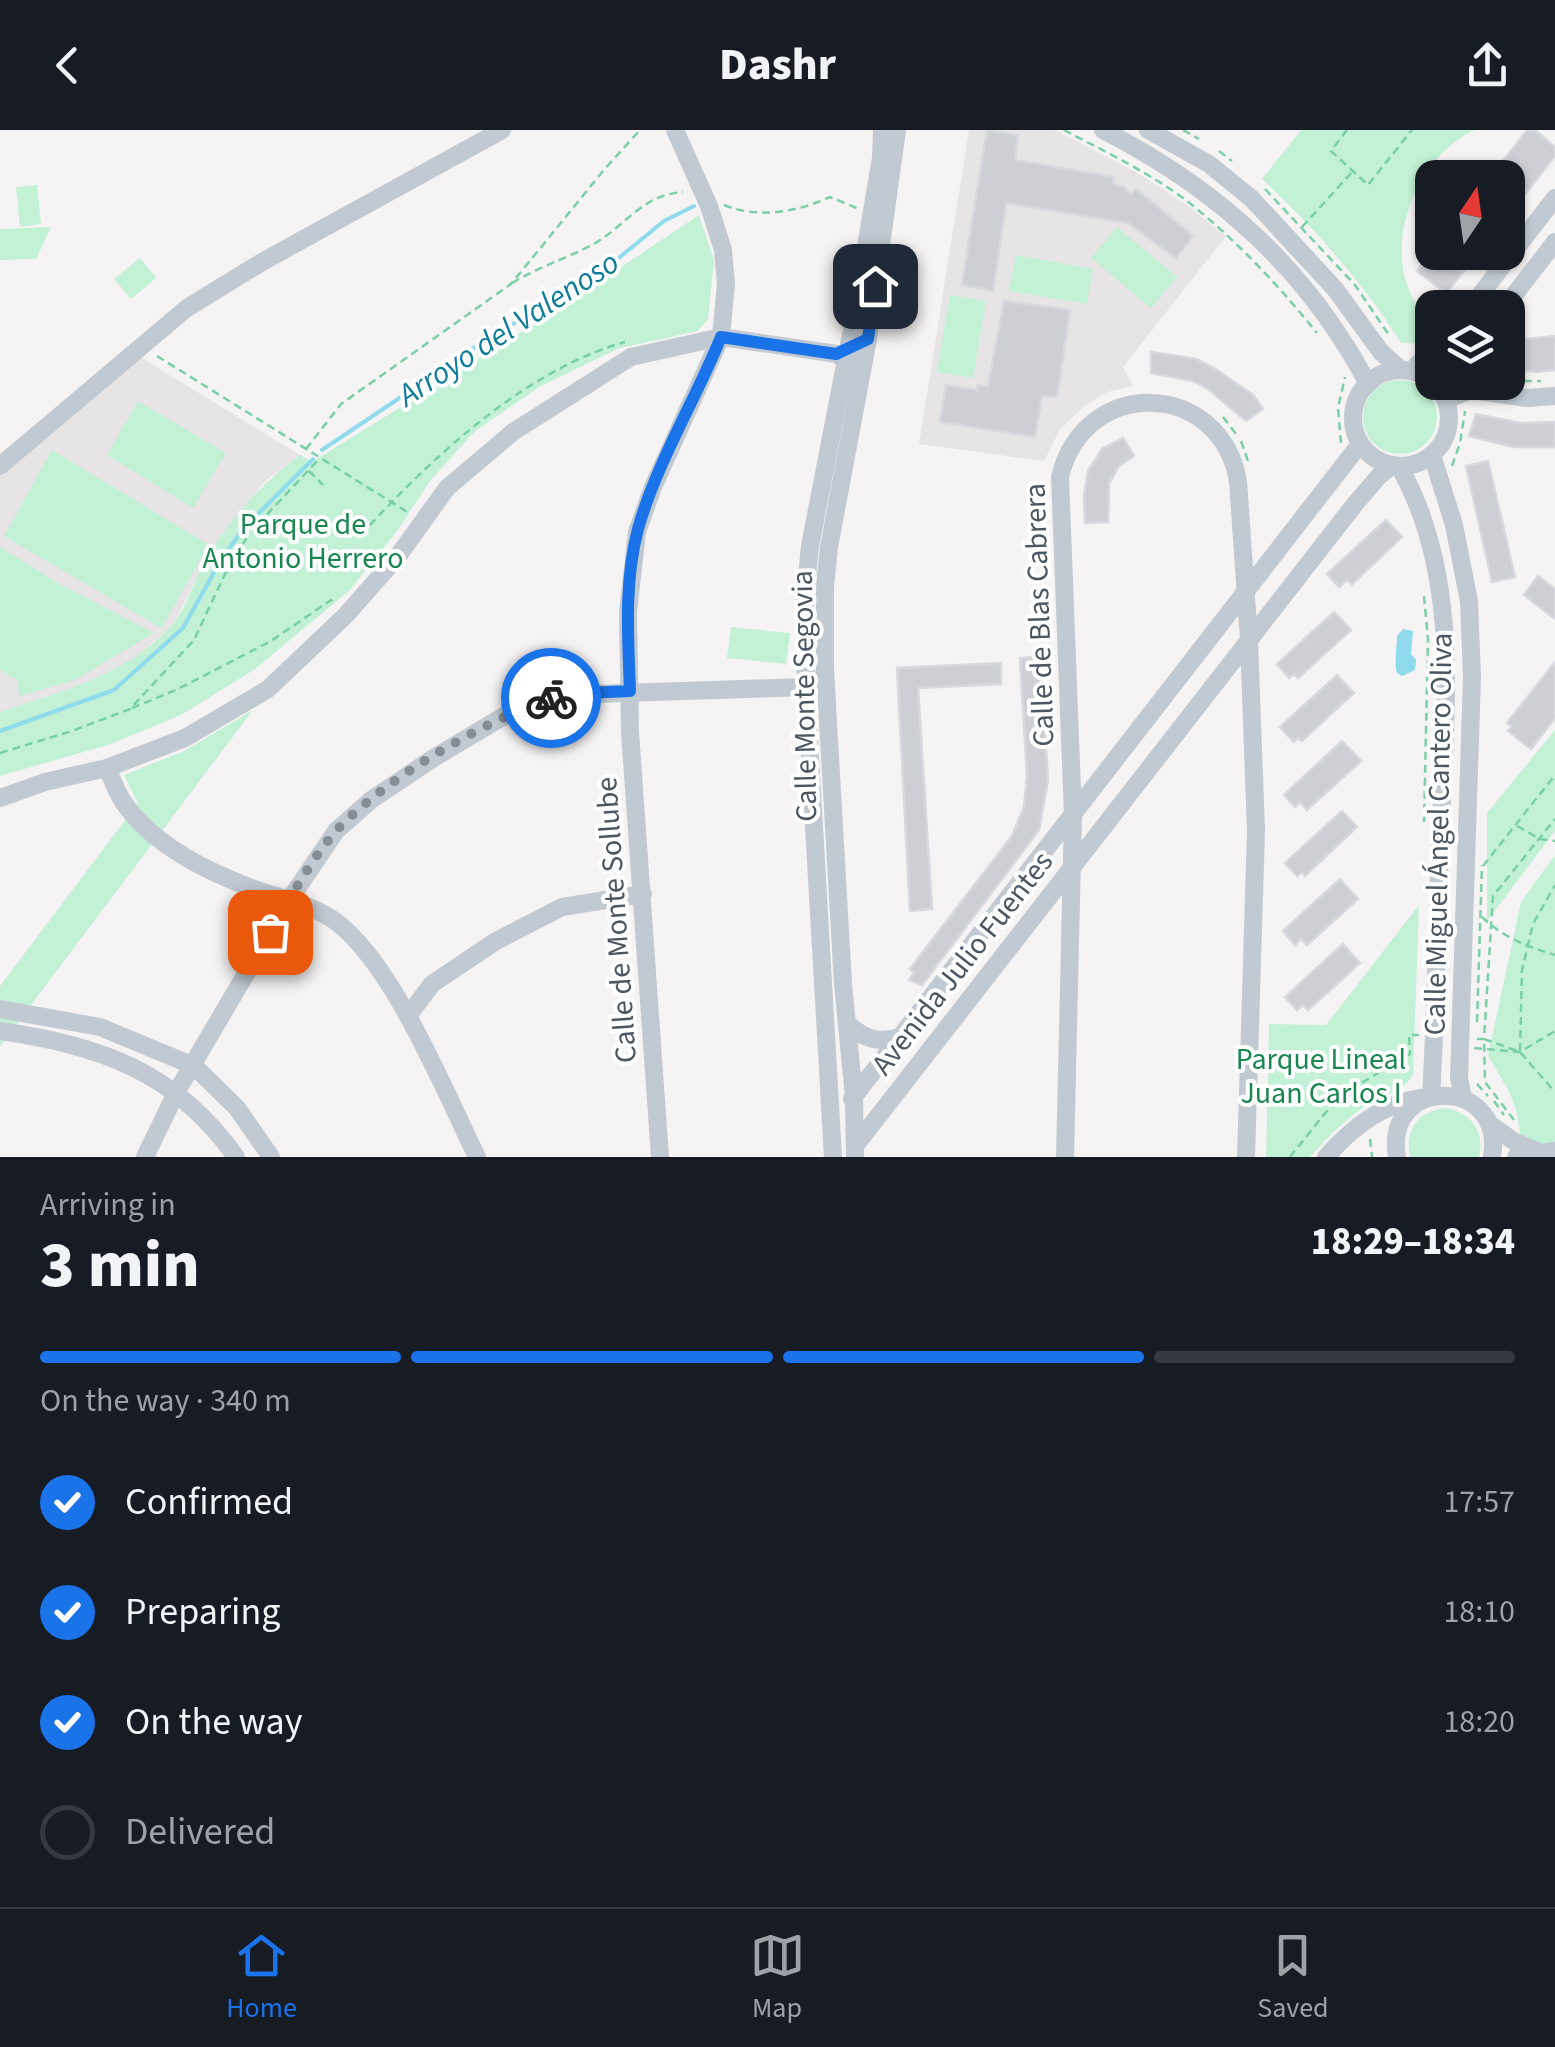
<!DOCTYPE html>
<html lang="en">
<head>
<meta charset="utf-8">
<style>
  body { margin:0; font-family:"Source Sans 3",sans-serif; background:#20242c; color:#f1f3f6; height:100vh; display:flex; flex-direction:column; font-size:38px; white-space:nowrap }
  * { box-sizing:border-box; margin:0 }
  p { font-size:32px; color:#9ea1a6 }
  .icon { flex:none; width:55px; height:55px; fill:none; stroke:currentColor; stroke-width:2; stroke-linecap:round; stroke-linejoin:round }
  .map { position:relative; height:1027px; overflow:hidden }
  .sheet { display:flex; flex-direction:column; background:#171b24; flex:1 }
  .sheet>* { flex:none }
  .needle { width:65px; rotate:13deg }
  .buttons { position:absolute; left:1415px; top:30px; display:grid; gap:20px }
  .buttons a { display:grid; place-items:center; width:110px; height:110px; border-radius:20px; background:#171b24; box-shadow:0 2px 8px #0004; font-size:50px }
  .pin { position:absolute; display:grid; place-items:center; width:85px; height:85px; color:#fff; margin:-42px; border-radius:20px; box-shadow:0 5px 15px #0006 }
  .courier { position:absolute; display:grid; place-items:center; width:100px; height:100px; margin:-50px; border:8px solid #1a73e8; border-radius:50%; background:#fff; color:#222; box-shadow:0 2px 12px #0007 }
  .overview em { font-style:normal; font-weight:800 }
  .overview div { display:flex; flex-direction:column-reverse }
  .overview { display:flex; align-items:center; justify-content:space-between; height:170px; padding:0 40px }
  h1 { font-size:65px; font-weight:800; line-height:75px }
  .bar { display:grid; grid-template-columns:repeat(4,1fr); gap:15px 10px; align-content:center; height:120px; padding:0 40px }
  .bar i { height:12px; border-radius:8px; background:#363941 }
  .bar .current { background:#1a73e8 }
  .bar p { grid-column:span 4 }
  ol { padding:0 40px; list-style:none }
  li { display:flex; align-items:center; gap:30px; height:110px }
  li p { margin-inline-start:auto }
  li .icon { padding:10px; border-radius:50%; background:#1a73e8; color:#fff; stroke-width:4 }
  li:last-child { color:#9ea1a6 }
  li i { width:55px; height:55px; border:5px solid #363941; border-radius:50% }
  header { display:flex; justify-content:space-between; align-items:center; height:130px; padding:0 40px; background:#171b24; font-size:45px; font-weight:800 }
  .dock { display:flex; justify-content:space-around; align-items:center; height:140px; border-top:2px solid #363941; background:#171b24; font-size:28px; color:#9ea1a6 }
  .dock a { display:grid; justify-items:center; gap:5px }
  .dock .current { color:#1a73e8 }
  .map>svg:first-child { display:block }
</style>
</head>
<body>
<header><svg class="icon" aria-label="back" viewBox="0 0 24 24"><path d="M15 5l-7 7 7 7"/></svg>Dashr<svg class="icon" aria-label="share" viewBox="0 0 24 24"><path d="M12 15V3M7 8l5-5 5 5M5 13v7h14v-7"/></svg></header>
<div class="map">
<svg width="1555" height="1027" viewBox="0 0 1555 1027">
  <rect width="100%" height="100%" fill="#f5f3f3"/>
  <!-- education -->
  <g fill="#e6e4e5">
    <polygon points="969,0 1055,0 1136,42 1184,73 1226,106 1123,237 1133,256 1107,262 1085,276 1060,299 1044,331 919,314"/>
    <polygon points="137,225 300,325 265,351 203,434 174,494 130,532 92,552 0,582 0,344"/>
  </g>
  <!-- green -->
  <g fill="#c3f1d5">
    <path d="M1301,0H1475C1424,23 1393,89 1404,144C1409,165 1420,183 1431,200L1423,214L1401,213C1362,151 1315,99 1262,49Z"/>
    <polygon points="37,55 41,94 20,97 16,57"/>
    <path d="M699,85L714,130L708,189L698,201L620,218L603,226L539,257L474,302L430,351L397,401L349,461L255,539L181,585L111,614L0,646V582C62,561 125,546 171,496C186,480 192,454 203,435C227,392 260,354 300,325L312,332L563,176Z"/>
    <polygon points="51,97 36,129 0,130 0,99"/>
    <polygon points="1117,97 1177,147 1151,178 1091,128"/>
    <polygon points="1016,125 1093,139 1087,174 1009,161"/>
    <polygon points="140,128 156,148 131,169 114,149"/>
    <polygon points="950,165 986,171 973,248 937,242"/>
    <circle cx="1400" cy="287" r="37"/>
    <polygon points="138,271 226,323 193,378 107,325"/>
    <polygon points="52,320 209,415 161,498 4,406"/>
    <polygon points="0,417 58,453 154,503 75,550 19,566 17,550 0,540"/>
    <polygon points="731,497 790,503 786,534 727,528"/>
    <polygon points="253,580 0,916 0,856 138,673 124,645 182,622"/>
    <polygon points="1555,600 1555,701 1487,791 1487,683"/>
    <path d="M1555,725V1027H1520C1521,977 1513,967 1488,926L1521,772Z"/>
    <path d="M1419,775L1413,945C1402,963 1382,965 1365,976C1344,990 1327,1008 1310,1027H1266L1269,894L1326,895Z"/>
    <path d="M1447,978C1472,984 1485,1002 1479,1027H1410C1404,999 1419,980 1447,978Z"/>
  </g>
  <!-- water -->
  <path fill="#90daee" d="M1403,499L1413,501L1411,524L1416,530L1415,540L1402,546L1397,543C1394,534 1397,517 1397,506Z"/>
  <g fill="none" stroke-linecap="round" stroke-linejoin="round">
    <!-- stream -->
    <g stroke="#90daee" stroke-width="4">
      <polyline points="322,320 492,206 598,145 664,91 694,76"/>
      <polyline points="0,601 114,560 183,498 222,428 244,398 313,329"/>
    </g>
  </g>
  <!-- building -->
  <g fill="#cdcfd5" stroke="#d7d9de" stroke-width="2.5">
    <polygon points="987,0 1018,5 1015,30 1114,47 1113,54 1124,57 1131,64 1136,59 1193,106 1176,128 1128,93 1006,73 993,161 962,155"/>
    <polygon points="1527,0 1535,0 1555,17 1555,26 1508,86 1508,48 1490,48"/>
    <polygon points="1432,122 1479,122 1446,163 1417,141"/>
    <polygon points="1004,171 1070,180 1057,267 1042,266 1035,307 940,292 946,255 977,260 978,255 988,257"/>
    <polygon points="1510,205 1528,209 1555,206 1555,240 1536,242 1508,238"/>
    <polygon points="1151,222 1196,229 1214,238 1253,265 1263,279 1246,291 1208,259 1193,251 1151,243"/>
    <polygon points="1476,284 1520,293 1555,292 1555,317 1514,317 1469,306"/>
    <polygon points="1123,308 1134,326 1119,336 1109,353 1108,392 1085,393 1084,366 1088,341 1102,319"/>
    <polygon points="1488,331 1515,447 1492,452 1466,336"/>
    <polygon points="1386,390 1402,407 1352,454 1347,450 1339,457 1327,444"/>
    <polygon points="1538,446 1555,459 1555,489 1524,465"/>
    <polygon points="1334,482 1351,500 1298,548 1294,544 1289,548 1277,534"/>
    <polygon points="1040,526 1048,650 1039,700 922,855 909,850 914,843 910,839 1012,706 1024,677 1027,647 1020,528"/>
    <polygon points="1555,532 1555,588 1531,619 1508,601 1512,597 1507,593"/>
    <polygon points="1001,533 1001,554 918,558 932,779 910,781 897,538"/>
    <polygon points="1337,545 1354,563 1302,611 1298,608 1294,612 1280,597"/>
    <polygon points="1342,611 1361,631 1307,680 1300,672 1295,677 1284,665"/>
    <polygon points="1342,681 1357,697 1305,746 1302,742 1297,746 1285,733"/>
    <polygon points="1340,749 1358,769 1307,815 1301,809 1295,815 1283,801"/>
    <polygon points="1343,814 1360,833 1308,880 1303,875 1297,880 1285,867"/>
  </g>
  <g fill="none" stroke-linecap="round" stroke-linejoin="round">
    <!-- path -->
    <g stroke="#7ad0a6" stroke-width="2.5" stroke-dasharray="8 5" stroke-linecap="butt">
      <path d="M1064,0C1107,23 1153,44 1192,75C1239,113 1279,156 1317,203"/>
      <polyline points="1183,0 1199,9"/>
      <polyline points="1347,0 1331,21 1368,55 1412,0"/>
      <polyline points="1219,21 1232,31"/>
      <polyline points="1265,59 1355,155 1389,205"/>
      <path d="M724,75C758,89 797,82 830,67L859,79"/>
      <polyline points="1302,97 1353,41"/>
      <path d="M512,153C537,138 564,129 590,116C625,98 640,65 683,62"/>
      <polyline points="157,226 409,383"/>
      <polyline points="1524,251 1541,251"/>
      <polyline points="1223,287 1236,304"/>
      <polyline points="1241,311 1248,331"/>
      <polyline points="1341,313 1338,278 1345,247"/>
      <polyline points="306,319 341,274 511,154 603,41 640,0"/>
      <polyline points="1452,336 1460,313 1465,281"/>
      <polyline points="309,341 323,355"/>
      <polyline points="258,394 319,329"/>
      <path d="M370,395C437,323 528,239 625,212"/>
      <polyline points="1424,466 1428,509 1424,692"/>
      <polyline points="132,578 176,560 271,511 331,470 334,474"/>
      <polyline points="0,623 72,601 130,579 194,510 225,444 249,404"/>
      <polyline points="1517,696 1540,709 1555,711"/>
      <polyline points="1483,736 1555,645"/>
      <path d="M1482,787C1504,808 1526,816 1555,825"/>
      <polyline points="1477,892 1482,735"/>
      <polyline points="1477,909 1484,909 1493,766 1555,689"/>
      <polyline points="1474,918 1520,922 1555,901"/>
      <polyline points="1520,921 1522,840 1533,794 1555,755"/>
      <polyline points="1477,954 1488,966"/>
      <polyline points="1494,971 1504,985"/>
      <polyline points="1514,990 1485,952 1484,909 1520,922 1555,962"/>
      <polyline points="1370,1009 1372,1027"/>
      <polyline points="1290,1027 1326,982 1358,955 1410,924 1409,905 1419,905"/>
    </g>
    <!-- minor -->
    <g stroke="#c1cad2" stroke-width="18">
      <path d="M1103,0C1218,59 1307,139 1368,254"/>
      <polyline points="1148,0 1209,34 1252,69 1335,159 1381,222 1401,240"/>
      <polyline points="1470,178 1555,68"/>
      <polyline points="1504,178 1555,112"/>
      <circle cx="1401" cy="288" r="48"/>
      <polyline points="1411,241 1432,220"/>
      <polyline points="1445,270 1471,260 1527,268 1555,266"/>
      <polyline points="1432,325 1454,395 1469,471 1472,547 1459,948 1463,968"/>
      <polyline points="0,336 187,178 262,132 502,0"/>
      <path d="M1399,336C1464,450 1444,591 1440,716C1437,799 1436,883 1431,967"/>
      <path d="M107,638C112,649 117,663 124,673C153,715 210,743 257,760C283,769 313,775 335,791C393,833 445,962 477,1027"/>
      <polyline points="0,668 45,652 107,638 185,608 268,559 346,485 398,426 447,358 513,302 631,227 721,207 837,224 854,238"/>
      <polyline points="0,879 100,897 194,936 237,978 271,1027"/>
      <polyline points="408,886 432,854 496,811 562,777 643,764"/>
      <path d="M848,894C866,910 877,913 901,907"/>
      <path d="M0,901C101,916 175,941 236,1027"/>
      <polyline points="852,969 1360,314"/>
      <polyline points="1491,995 1515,1012 1537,1021"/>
      <polyline points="855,1016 1355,374 1379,346 1393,335"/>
      <polyline points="145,1027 177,961 290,769 336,701 371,670 432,629 509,583 562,565 806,557 814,550"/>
      <polyline points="660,1027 630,602 628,482 637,402 653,357 721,207 726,154 723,120 709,76 675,0"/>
      <polyline points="833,1027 806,557 805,467 810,416 852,199 881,28 882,0"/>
      <polyline points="855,1027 854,967 843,854 825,539 825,457 829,417 868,209 897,0"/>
      <path d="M1065,1027L1073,686L1060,347C1084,246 1220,249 1238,351L1249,510L1256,701L1246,1027"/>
      <path d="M1326,1027C1352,998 1381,974 1421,968"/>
      <path d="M1397,1027C1383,945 1506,946 1492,1027"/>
      <polyline points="1516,1027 1555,1021"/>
    </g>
  </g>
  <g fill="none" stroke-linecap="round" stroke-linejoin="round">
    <!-- done -->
    <path stroke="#868d94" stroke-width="10" stroke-dasharray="0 18" d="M270,802C290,769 311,729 337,700C387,647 483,592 551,568"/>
    <!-- route -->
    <path stroke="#1a73e8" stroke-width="12" d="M551,568L562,564L630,561C628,508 624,451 638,399C657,332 695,271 721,207L836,224L868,209L875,156"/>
  </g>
  <g text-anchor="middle" stroke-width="8" stroke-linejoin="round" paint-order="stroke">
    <!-- park labels -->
    <g font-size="30" fill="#17864f" stroke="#fff">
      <text x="303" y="404">Parque de<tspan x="303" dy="34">Antonio Herrero</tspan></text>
      <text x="1321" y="939">Parque Lineal<tspan x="1321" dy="34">Juan Carlos I</tspan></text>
    </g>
    <!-- street labels -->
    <g font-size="30" fill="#4a5661" stroke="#fff">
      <text transform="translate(1039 485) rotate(-92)" y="10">Calle de Blas Cabrera</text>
      <text transform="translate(804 566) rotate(-91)" y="10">Calle Monte Segovia</text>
      <text transform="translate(1438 704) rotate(-89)" y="10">Calle Miguel Ángel Cantero Oliva</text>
      <text transform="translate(616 790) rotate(-94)" y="10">Calle de Monte Sollube</text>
      <text transform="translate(962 833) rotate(-52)" y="10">Avenida Julio Fuentes</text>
    </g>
    <!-- water labels -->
    <g font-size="32" font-style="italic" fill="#0c7c9b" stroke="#fff">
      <text transform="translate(508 198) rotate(-33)" y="11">Arroyo del Valenoso</text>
    </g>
  </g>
</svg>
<div class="buttons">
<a><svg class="needle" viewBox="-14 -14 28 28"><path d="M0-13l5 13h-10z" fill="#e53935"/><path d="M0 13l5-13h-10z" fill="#9ea1a6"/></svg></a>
<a><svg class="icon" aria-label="layers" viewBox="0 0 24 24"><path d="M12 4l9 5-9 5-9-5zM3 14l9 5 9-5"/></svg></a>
</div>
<div class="pin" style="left:270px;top:802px;background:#ea580c"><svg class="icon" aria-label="bag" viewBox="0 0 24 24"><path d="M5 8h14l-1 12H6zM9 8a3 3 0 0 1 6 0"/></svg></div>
<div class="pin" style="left:875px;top:156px;background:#1f2937"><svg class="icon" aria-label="home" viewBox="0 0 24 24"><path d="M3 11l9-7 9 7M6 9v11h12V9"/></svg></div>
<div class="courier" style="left:551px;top:568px"><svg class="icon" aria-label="bike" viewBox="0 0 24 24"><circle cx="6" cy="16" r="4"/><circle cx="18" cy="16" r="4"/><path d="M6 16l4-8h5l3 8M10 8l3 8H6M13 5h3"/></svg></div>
</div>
<section class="sheet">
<div class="overview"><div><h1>3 min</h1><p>Arriving in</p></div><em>18:29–18:34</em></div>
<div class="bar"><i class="current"></i><i class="current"></i><i class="current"></i><i></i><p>On the way · 340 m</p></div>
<ol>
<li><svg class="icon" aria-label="check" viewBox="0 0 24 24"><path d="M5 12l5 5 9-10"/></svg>Confirmed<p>17:57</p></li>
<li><svg class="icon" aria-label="check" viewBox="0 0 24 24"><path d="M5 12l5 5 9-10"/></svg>Preparing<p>18:10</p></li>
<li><svg class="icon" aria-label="check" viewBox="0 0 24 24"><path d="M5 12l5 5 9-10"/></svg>On the way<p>18:20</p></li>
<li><i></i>Delivered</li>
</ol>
</section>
<nav class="dock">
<a class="current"><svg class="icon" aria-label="home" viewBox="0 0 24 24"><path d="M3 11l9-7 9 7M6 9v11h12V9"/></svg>Home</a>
<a><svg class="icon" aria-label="map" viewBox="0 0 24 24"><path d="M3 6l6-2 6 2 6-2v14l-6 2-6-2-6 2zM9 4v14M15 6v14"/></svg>Map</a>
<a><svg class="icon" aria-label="saved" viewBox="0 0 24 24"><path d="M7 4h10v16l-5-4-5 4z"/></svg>Saved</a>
</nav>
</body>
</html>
